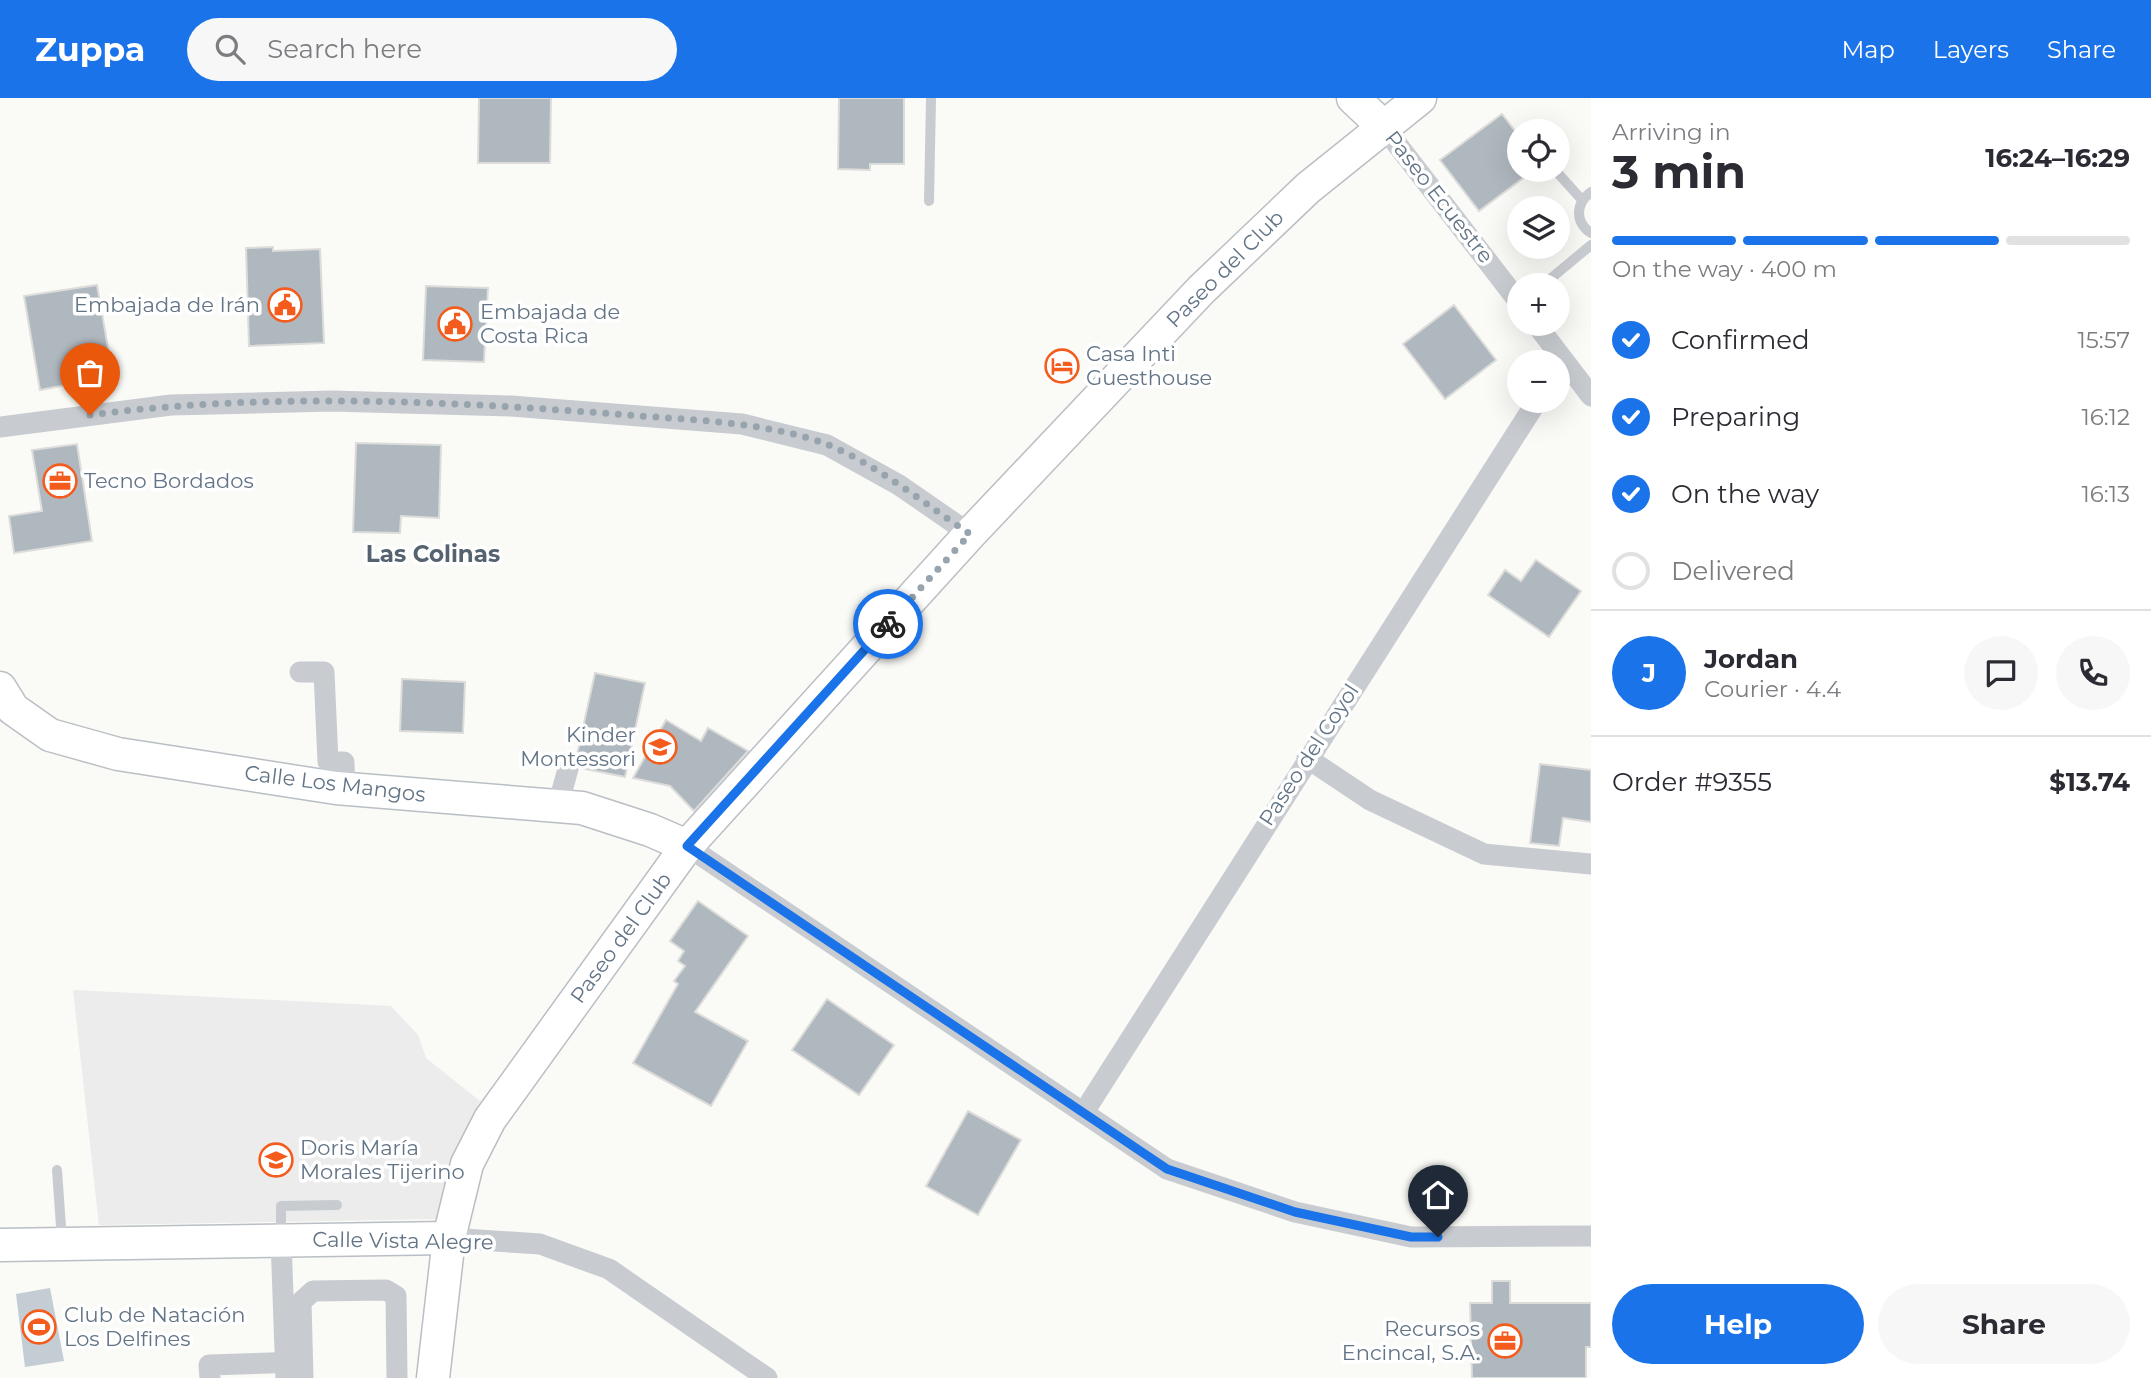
<!DOCTYPE html>
<html lang="en">
<head>
<meta charset="utf-8">
<style>
  body { margin:0; font-family:Montserrat,sans-serif; background:#f7f7f7; color:#2b2b33; height:100vh; display:flex; flex-direction:column; font-size:26px; white-space:nowrap }
  * { box-sizing:border-box; margin:0 }
  p { font-size:23px; color:#7c7c81 }
  .icon { flex:none; width:38px; height:38px; fill:none; stroke:currentColor; stroke-width:2; stroke-linecap:round; stroke-linejoin:round }
  .map { position:relative; flex:1; overflow:hidden }
  .panel { display:flex; flex-direction:column; background:#fff; width:560px }
  .panel>* { flex:none }
  .fabs { position:absolute; left:1507px; top:21px; display:grid; gap:14px }
  .fabs a { display:grid; place-items:center; width:63px; height:63px; border-radius:50%; background:#fff; box-shadow:0 7px 28px #0002; font-size:35px }
  .pin { position:absolute; display:grid; place-items:center; width:60px; height:60px; color:#fff; margin:-72px -30px; border-radius:50% 50% 50% 0; rotate:-45deg; box-shadow:0 0 7px #0007 }
  .pin .icon { rotate:45deg }
  .courier { position:absolute; display:grid; place-items:center; width:70px; height:70px; margin:-35px; border:5px solid #1a73e8; border-radius:50%; background:#fff; color:#222; box-shadow:0 2px 9px #0007 }
  .headline em { font-style:normal; font-weight:700 }
  .headline div { display:flex; flex-direction:column-reverse }
  .headline { display:flex; align-items:center; justify-content:space-between; height:119px; padding:0 21px }
  h1 { font-size:46px; font-weight:700; line-height:52px }
  .bar { display:grid; grid-template-columns:repeat(4,1fr); gap:10px 7px; align-content:center; height:84px; padding:0 21px }
  .bar i { height:9px; border-radius:5px; background:#e1e1e2 }
  .bar .selected { background:#1a73e8 }
  .bar p { grid-column:span 4 }
  .line { display:flex; align-items:center; gap:18px; padding:0 21px; border-top:2px solid #e1e1e2 }
  .line div { flex:1 }
  .round { display:grid; place-items:center; flex:none; width:74px; height:74px; border-radius:37px; background:#f7f7f7 }
  ol { padding:0 21px; list-style:none }
  li { display:flex; align-items:center; gap:21px; height:77px }
  li p { margin-inline-start:auto }
  li .icon { padding:7px; border-radius:50%; background:#1a73e8; color:#fff; stroke-width:4 }
  li:last-child { color:#7c7c81 }
  li i { width:38px; height:38px; border:4px solid #e1e1e2; border-radius:50% }
  .cta { display:flex; gap:14px; margin-top:auto; padding:14px 21px }
  .cta a { flex:1; height:80px; border-radius:42px; background:#1a73e8; color:#fff; font-size:28px; font-weight:700; line-height:80px; text-align:center }
  .cta a+a { background:#f7f7f7; color:#2b2b33 }
  header { display:flex; align-items:center; gap:42px; box-sizing:border-box; height:98px; padding:0 35px; background:#1a73e8; color:#fff }
  header strong { font-size:33px }
  nav { display:flex; gap:38px; margin-inline-start:auto; font-size:24px }
  .search { width:490px; height:63px; background:#f7f7f7; display:flex; align-items:center; gap:18px; box-sizing:border-box; padding:0 24px; border-radius:38px; color:#7c7c81; font-size:26px }
  main { display:flex; flex:1; min-height:0 }
  .map>svg:first-child { display:block }
</style>
</head>
<body>
<header>
<strong>Zuppa</strong>
<div class="search"><svg class="icon" aria-label="search" viewBox="0 0 24 24"><circle cx="10" cy="10" r="6"/><path d="M15 15l6 6"/></svg>Search here</div>
<nav><a>Map</a><a>Layers</a><a>Share</a></nav>
</header>
<main>
<div class="map">
<svg width="1591" height="1280" viewBox="0 0 1591 1280">
  <rect width="100%" height="100%" fill="#fafaf7"/>
  <!-- built -->
  <polygon fill="#ebeceb" points="73,892 391,908 418,937 426,960 480,1003 438,1121 99,1127"/>
  <!-- water -->
  <polygon fill="#c3cdd3" points="50,1190 64,1263 25,1269 16,1196"/>
  <!-- building -->
  <g fill="#b0b8bf" stroke="#dcdcda" stroke-width="2">
    <polygon points="479,0 551,0 550,65 478,65"/>
    <polygon points="839,0 904,0 904,66 870,66 870,72 838,71"/>
    <polygon points="1502,16 1519,38 1519,72 1534,72 1479,113 1440,62"/>
    <polygon points="273,149 273,153 320,151 324,245 249,248 246,150"/>
    <polygon points="97,187 113,278 40,292 24,198"/>
    <polygon points="426,188 488,190 484,264 423,262"/>
    <polygon points="1454,207 1496,262 1445,301 1403,246"/>
    <polygon points="356,345 441,347 439,420 401,418 400,435 353,434"/>
    <polygon points="77,346 92,443 14,455 9,418 42,413 32,352"/>
    <polygon points="1536,462 1581,493 1549,539 1488,497 1505,472 1521,483"/>
    <polygon points="595,575 645,585 625,679 581,670 576,661"/>
    <polygon points="402,581 465,584 463,635 400,633"/>
    <polygon points="666,622 701,643 708,630 748,653 694,713 670,688 633,680"/>
    <polygon points="1540,666 1591,672 1591,724 1563,720 1559,748 1530,745"/>
    <polygon points="698,803 748,838 695,914 748,943 711,1008 633,965 678,886 674,883 685,868 678,863 684,853 670,843"/>
    <polygon points="827,901 894,947 859,997 792,952"/>
    <polygon points="968,1013 1021,1042 978,1117 926,1088"/>
    <polygon points="1492,1183 1510,1183 1510,1205 1591,1205 1591,1249 1586,1249 1586,1280 1472,1280 1470,1205 1492,1205"/>
  </g>
  <g fill="none" stroke-linecap="round" stroke-linejoin="round">
    <defs>
      <g id="secondary">
        <polyline points="1353,0 1383,28"/>
        <polyline points="0,590 13,611 50,637 118,656 336,690 582,710 650,732 687,748"/>
        <polyline points="0,1147 449,1140"/>
        <polyline points="433,1280 449,1140 467,1066 490,1021 687,748 970,436 1201,192 1308,90 1420,0"/>
      </g>
    </defs>
    <!-- secondary casing -->
    <use href="#secondary" stroke="#b9bfc4" stroke-width="35"/>
    <!-- lane -->
    <g stroke="#c8ccd0" stroke-width="10">
      <polyline points="1555,72 1582,102"/>
      <path d="M1591,94C1575,106 1575,124 1591,135"/>
      <polyline points="929,103 931,0"/>
      <polyline points="1543,187 1591,147"/>
      <polyline points="57,1072 62,1143"/>
      <polyline points="281,1140 281,1108 337,1107"/>
    </g>
    <!-- street -->
    <g stroke="#c8ccd0" stroke-width="21">
      <polyline points="1383,28 1519,204"/>
      <polyline points="1536,226 1591,298"/>
      <polyline points="0,329 171,307 332,303 511,308 742,326 827,347 899,387 970,436"/>
      <polyline points="300,574 324,574 328,664 344,664 345,691"/>
      <polyline points="1307,660 1370,702 1484,756 1591,766"/>
      <polyline points="558,707 568,671"/>
      <polyline points="687,748 1167,1071 1295,1114 1411,1139 1591,1138"/>
      <polyline points="1084,1014 1537,303"/>
      <polyline points="449,1140 540,1146 609,1171 767,1280"/>
      <polyline points="281,1142 286,1280"/>
      <polyline points="210,1280 209,1267 300,1264"/>
      <polyline points="303,1280 301,1204 313,1193 386,1192 396,1198 397,1280"/>
    </g>
    <!-- secondary -->
    <use href="#secondary" stroke="#fff" stroke-width="32"/>
  </g>
  <g fill="none" stroke-linecap="round" stroke-linejoin="round">
    <!-- done -->
    <path stroke="#97a3ad" stroke-width="7" stroke-dasharray="0 12.6" d="M90,317C268,294 450,303 628,317C691,322 767,324 826,346C873,364 928,408 970,436L888,526"/>
    <!-- route -->
    <polyline stroke="#1a73e8" stroke-width="9" points="888,526 687,748 1167,1071 1295,1114 1411,1139 1438,1139"/>
  </g>
  <!-- icons -->
  <defs>
    <symbol id="civic-ring" viewBox="-11 -11 22 22"><circle r="9.5" fill="#fff" stroke="#f45c1e" stroke-width="1.5"/><path d="M-.6-6.5H3V-4.5H.6V-3L4-1V1h2V6H-6V1h2V-1L-.6-3ZM-1.2 2.5V6h2.4V2.5Z" fill="#f45c1e"/></symbol>
    <symbol id="hotel-ring" viewBox="-11 -11 22 22"><circle r="9.5" fill="#fff" stroke="#f45c1e" stroke-width="1.5"/><path d="M-6-4.5h1.5V1H6V5H4.5V3h-9V5H-6ZM-4 0a1.8 1.8 0 1 1 3.6 0ZM.5 0V-2.5h3Q6-2.5 6 0Z" fill="#f45c1e"/></symbol>
    <symbol id="office-ring" viewBox="-11 -11 22 22"><circle r="9.5" fill="#fff" stroke="#f45c1e" stroke-width="1.5"/><path d="M-6-3h4V-5.5h4V-3h4V5H-6ZM-1-4.5V-3h2v-1.5ZM-6 0V1H6V0Z" fill="#f45c1e"/></symbol>
    <symbol id="school-ring" viewBox="-11 -11 22 22"><circle r="9.5" fill="#fff" stroke="#f45c1e" stroke-width="1.5"/><path d="M0-5L7-2L0 1L-7-2ZM-4 1L0 2.5L4 1V4Q0 6-4 4Z" fill="#f45c1e"/></symbol>
    <symbol id="stadium-ring" viewBox="-11 -11 22 22"><circle r="9.5" fill="#fff" stroke="#f45c1e" stroke-width="1.5"/><path d="M0-5a6.5 5 0 1 0 0 10a6.5 5 0 1 0 0-10ZM-3.5-1.8h7v3.6h-7Z" fill="#f45c1e"/></symbol>
  </defs>
  <g fill-rule="evenodd">
    <use href="#civic-ring" x="266" y="188" width="38" height="38"/>
    <use href="#civic-ring" x="436" y="207" width="38" height="38"/>
    <use href="#hotel-ring" x="1043" y="249" width="38" height="38"/>
    <use href="#office-ring" x="41" y="364" width="38" height="38"/>
    <use href="#school-ring" x="641" y="630" width="38" height="38"/>
    <use href="#school-ring" x="257" y="1043" width="38" height="38"/>
    <use href="#stadium-ring" x="20" y="1210" width="38" height="38"/>
    <use href="#office-ring" x="1486" y="1224" width="38" height="38"/>
  </g>
  <g text-anchor="middle" stroke-width="7" stroke-linejoin="round" paint-order="stroke">
    <!-- street labels -->
    <g font-size="21" fill="#627485" stroke="#fff">
      <text transform="translate(1439 99) rotate(52)" y="7">Paseo Ecuestre</text>
      <text transform="translate(1225 171) rotate(-45)" y="7">Paseo del Club</text>
      <text transform="translate(1309 657) rotate(-57)" y="7">Paseo del Coyol</text>
      <text transform="translate(335 686) rotate(7)" y="7">Calle Los Mangos</text>
      <text transform="translate(621 840) rotate(-54)" y="7">Paseo del Club</text>
      <text transform="translate(403 1143) rotate(1)" y="7">Calle Vista Alegre</text>
    </g>
    <!-- poi labels -->
    <g font-size="21" fill="#627485" stroke="#fff" text-anchor="start">
      <text x="260" y="214" text-anchor="end">Embajada de Irán</text>
      <text x="480" y="221">Embajada de<tspan x="480" dy="24">Costa Rica</tspan></text>
      <text x="1086" y="263">Casa Inti<tspan x="1086" dy="24">Guesthouse</tspan></text>
      <text x="84" y="390">Tecno Bordados</text>
      <text x="636" y="644" text-anchor="end">Kinder<tspan x="636" dy="24">Montessori</tspan></text>
      <text x="300" y="1057">Doris María<tspan x="300" dy="24">Morales Tijerino</tspan></text>
      <text x="64" y="1224">Club de Natación<tspan x="64" dy="24">Los Delfines</tspan></text>
      <text x="1480" y="1238" text-anchor="end">Recursos<tspan x="1480" dy="24">Encincal, S.A.</tspan></text>
    </g>
    <!-- neighbourhood labels -->
    <g font-size="23" font-weight="bold" fill="#556270" stroke="#fff">
      <text x="433" y="464">Las Colinas</text>
    </g>
  </g>
</svg>
<div class="fabs">
<a><svg class="icon" aria-label="locate" viewBox="0 0 24 24"><circle cx="12" cy="12" r="6"/><path d="M12 2v4M12 18v4M2 12h4M18 12h4"/></svg></a>
<a><svg class="icon" aria-label="layers" viewBox="0 0 24 24"><path d="M12 4l9 5-9 5-9-5zM3 14l9 5 9-5"/></svg></a>
<a>+</a>
<a>−</a>
</div>
<div class="pin" style="left:90px;top:317px;background:#ea580c"><svg class="icon" aria-label="bag" viewBox="0 0 24 24"><path d="M5 8h14l-1 12H6zM9 8a3 3 0 0 1 6 0"/></svg></div>
<div class="pin" style="left:1438px;top:1139px;background:#1f2937"><svg class="icon" aria-label="home" viewBox="0 0 24 24"><path d="M3 11l9-7 9 7M6 9v11h12V9"/></svg></div>
<div class="courier" style="left:888px;top:526px"><svg class="icon" aria-label="bike" viewBox="0 0 24 24"><circle cx="6" cy="16" r="4"/><circle cx="18" cy="16" r="4"/><path d="M6 16l4-8h5l3 8M10 8l3 8H6M13 5h3"/></svg></div>
</div>
<section class="panel">
<div class="headline"><div><h1>3 min</h1><p>Arriving in</p></div><em>16:24–16:29</em></div>
<div class="bar"><i class="selected"></i><i class="selected"></i><i class="selected"></i><i></i><p>On the way · 400 m</p></div>
<ol>
<li><svg class="icon" aria-label="check" viewBox="0 0 24 24"><path d="M5 12l5 5 9-10"/></svg>Confirmed<p>15:57</p></li>
<li><svg class="icon" aria-label="check" viewBox="0 0 24 24"><path d="M5 12l5 5 9-10"/></svg>Preparing<p>16:12</p></li>
<li><svg class="icon" aria-label="check" viewBox="0 0 24 24"><path d="M5 12l5 5 9-10"/></svg>On the way<p>16:13</p></li>
<li><i></i>Delivered</li>
</ol>
<div class="line" style="height:126px"><b class="round" style="background:#1a73e8;color:#fff">J</b><div><b>Jordan</b><p>Courier · 4.4</p></div><a class="round"><svg class="icon" aria-label="chat" viewBox="0 0 24 24"><path d="M4 5h16v11H9l-5 4z"/></svg></a><a class="round"><svg class="icon" aria-label="phone" viewBox="0 0 24 24"><path d="M5 4h4l2 5-3 2q2 4 5 5l2-3 5 2v4C11 20 4 13 5 4z"/></svg></a></div>
<div class="line" style="height:91px"><div>Order #9355</div><b>$13.74</b></div>
<div class="cta"><a>Help</a><a>Share</a></div>
</section>
</main>
</body>
</html>
